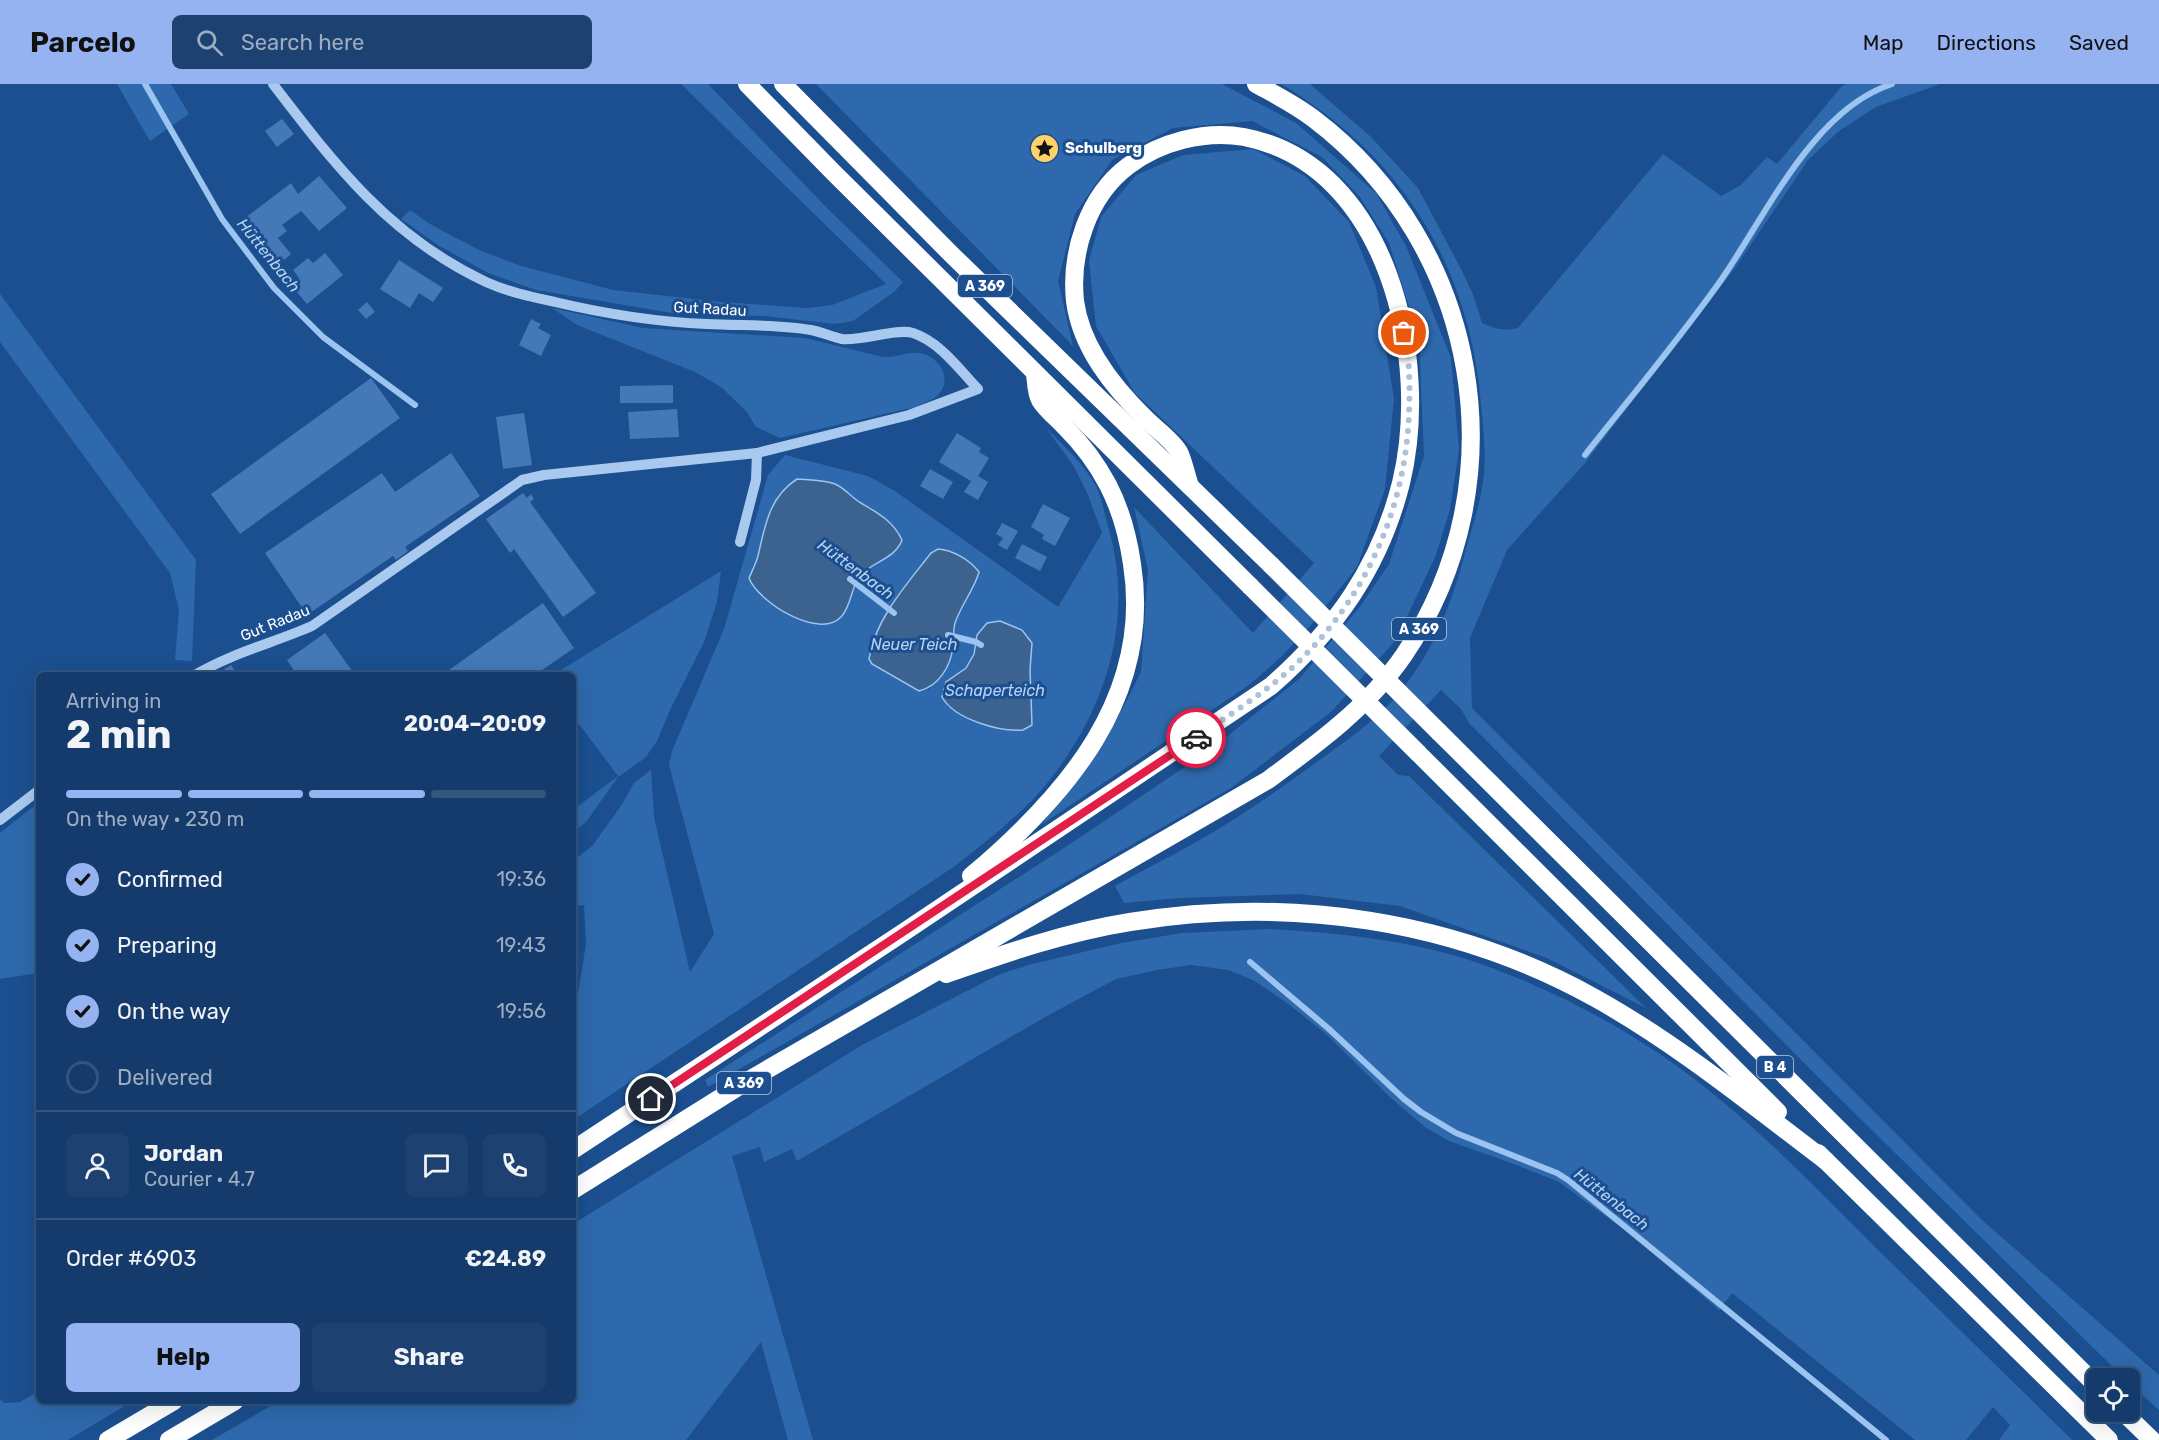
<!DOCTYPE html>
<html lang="en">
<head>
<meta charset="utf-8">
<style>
  body { margin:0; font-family:Rubik,sans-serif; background:#1d4271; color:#f1f3f6; height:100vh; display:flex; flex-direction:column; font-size:22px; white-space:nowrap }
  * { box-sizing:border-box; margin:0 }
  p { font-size:20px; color:#9dadc1 }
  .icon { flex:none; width:33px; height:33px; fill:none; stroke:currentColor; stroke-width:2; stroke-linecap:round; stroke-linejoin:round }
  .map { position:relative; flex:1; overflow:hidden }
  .drawer { position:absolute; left:36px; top:588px; width:540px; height:732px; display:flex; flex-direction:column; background:#143b6b; border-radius:9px; box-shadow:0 6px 24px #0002,0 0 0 2px #33557e }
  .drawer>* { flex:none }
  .controls { position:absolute; left:2086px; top:1284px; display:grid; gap:12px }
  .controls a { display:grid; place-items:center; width:54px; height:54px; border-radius:9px; background:#143b6b; box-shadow:0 6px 24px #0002,0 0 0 2px #33557e; font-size:30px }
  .pin { position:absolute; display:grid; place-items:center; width:51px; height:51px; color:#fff; margin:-26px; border:3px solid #fff; border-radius:50%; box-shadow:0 2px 6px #0007 }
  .courier { position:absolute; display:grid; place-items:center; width:60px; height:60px; margin:-30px; border:4px solid #e11d48; border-radius:50%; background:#fff; color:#222; box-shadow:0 2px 8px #0007 }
  .summary em { font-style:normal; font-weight:700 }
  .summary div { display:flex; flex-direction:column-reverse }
  .summary { display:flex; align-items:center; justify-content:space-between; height:102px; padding:0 30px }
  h1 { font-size:39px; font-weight:700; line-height:45px }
  .bar { display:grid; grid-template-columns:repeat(4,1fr); gap:9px 6px; align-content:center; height:72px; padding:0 30px }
  .bar i { height:8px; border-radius:4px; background:#33557e }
  .bar .current { background:#95b2f1 }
  .bar p { grid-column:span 4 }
  .line { display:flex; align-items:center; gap:15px; padding:0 30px; border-top:2px solid #33557e }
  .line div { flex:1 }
  .round { display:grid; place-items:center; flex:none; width:63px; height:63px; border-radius:9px; background:#1d4271 }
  ol { padding:0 30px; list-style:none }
  li { display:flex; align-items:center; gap:18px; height:66px }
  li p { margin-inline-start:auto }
  li .icon { padding:6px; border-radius:50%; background:#95b2f1; color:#111; stroke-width:4 }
  li:last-child { color:#9dadc1 }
  li i { width:33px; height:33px; border:3px solid #33557e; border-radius:50% }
  .primary-button { display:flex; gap:12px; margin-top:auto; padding:12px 30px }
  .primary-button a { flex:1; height:69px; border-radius:9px; background:#95b2f1; color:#111; font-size:24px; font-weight:700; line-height:69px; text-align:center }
  .primary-button a+a { background:#1d4271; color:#f1f3f6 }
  header { display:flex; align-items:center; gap:36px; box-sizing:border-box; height:84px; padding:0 30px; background:#95b2f1; color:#111 }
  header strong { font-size:28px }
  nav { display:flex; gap:33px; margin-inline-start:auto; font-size:21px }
  .search { width:420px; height:54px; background:#1d4271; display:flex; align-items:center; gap:15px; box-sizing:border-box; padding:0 21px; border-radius:9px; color:#9dadc1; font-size:22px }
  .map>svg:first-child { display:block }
</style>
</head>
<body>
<header>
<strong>Parcelo</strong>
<div class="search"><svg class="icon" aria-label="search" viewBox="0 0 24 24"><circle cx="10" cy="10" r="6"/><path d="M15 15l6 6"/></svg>Search here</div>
<nav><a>Map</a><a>Directions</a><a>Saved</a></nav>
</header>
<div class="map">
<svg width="2159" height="1356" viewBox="0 0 2159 1356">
  <rect width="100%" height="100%" fill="#1b4f8f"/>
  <!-- green -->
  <g fill="#2e69ad" fill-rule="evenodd">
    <polygon points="117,0 171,0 189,30 150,57"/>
    <polygon points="681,0 708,0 827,124 903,198 894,208 853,237 835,240 764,232 678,230 536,206 488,189 438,161 401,135 410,126 430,140 477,165 518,181 613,206 721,218 807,224 832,221 886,200"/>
    <polygon points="816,0 1222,0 1296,39 1376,109 1406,162 1451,274 1459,366 1450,425 1436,471 1396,556 1331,628 1231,704 708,1003 705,996 1070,760 1210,666 1299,595 1359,524 1389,480 1424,372 1419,254 1389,159 1360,113 1322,73 1252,37 1173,44 1112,76 1075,130 1058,197 1073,262"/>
    <path d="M1281,0H1310L1371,53L1418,104L1461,185L1473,210L1482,239C1495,245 1504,247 1518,244L1663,70L1721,112L1741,101L1767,73L1777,80L1841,3L1846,0H1940L1876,23L1839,47L1808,76L1735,184L1585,379L1507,466L1470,554L1472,624L1981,1135L2159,1291V1326L2130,1300V1294H2124L1818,993L1469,639L1461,625L1441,606L1379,672L1398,691L1409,692L1646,924L1547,874L1400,822L1300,810L1179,814L1124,819L1115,802C1152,781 1190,763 1225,741C1258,720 1290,698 1321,675C1346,657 1373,638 1394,615C1432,572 1452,520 1466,465C1473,440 1482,414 1484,389C1486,366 1483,343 1481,320C1471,202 1420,101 1324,29C1310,19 1296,8 1281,0Z"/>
    <polygon points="1253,65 1305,92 1349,138 1376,203 1394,315 1385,405 1357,483 1311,541 1281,573 1249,601 1041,741 1087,685 1121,628 1141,588 1148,486 1134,423 1253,549 1314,479 1135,309 1096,242 1089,177 1101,133 1136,91 1183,71"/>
    <polygon points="0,210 196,476 192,577 175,576 179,526 170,489 0,258"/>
    <path d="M552,224L643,244L805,254L883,273C896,274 907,267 920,269C943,274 955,300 933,315C928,318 921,320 915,323L780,354L756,343L746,327L721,303L695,288L577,241Z"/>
    <path d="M1046,344C1064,362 1084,380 1096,402C1102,414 1104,429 1108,442C1135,534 1107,623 1049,697C1022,730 988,756 955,782L573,1036V940L586,860L584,821L573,822V777L592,762L621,722L634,699L651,686L654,733L690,888L714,850L669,681L672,667L724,545L768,391L785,371L868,392L895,407L1058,523L1102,449L1088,411L1073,381ZM798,395L833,399L862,419L872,424L886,474C869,484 857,491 852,511L752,484ZM976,499L955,539L953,564L937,597L929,605L919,607L907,501ZM977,551L1032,559L1030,586L1032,641L1023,646L980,640L947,622L946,599C968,585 973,576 977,551Z"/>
    <polygon points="721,487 717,518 704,558 670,626 657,657 645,674 618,693 586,738 573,748 573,726 618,692 573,632 573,591 553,591"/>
    <polygon points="39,718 39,889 0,895 0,749"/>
    <path d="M1270,845C1340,849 1412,856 1478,879C1569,911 1656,960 1729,1023C1780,1066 1827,1115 1875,1163C1941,1227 2006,1291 2072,1356H1999L2010,1341L1993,1323L1966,1356H1915L1732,1209L1719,1226L1630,1150L1559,1098L1514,1080L1449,1057L1425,1043L1391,1014L1325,949L1287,919L1253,896L1228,886L1191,881L1157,886L1116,895L1047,932L797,1077L792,1065L764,1078L760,1063L732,1072L813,1356H788L761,1258L686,1356H212L279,1317H573V1140L862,961L998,891L1028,881L1121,859L1182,849Z"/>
    <polygon points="39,1307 39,1317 133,1317 68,1356 0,1356 0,1315 4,1319 20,1318"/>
  </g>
  <!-- water -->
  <g fill="#3c6290" stroke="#9cc4f0" stroke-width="1.5">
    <path d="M797,395C809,396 824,396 835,400C845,404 852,414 861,419C878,429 893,437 902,456C896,473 876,477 864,488C850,500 853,520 841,533C819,556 758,518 749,494C752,487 756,479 758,472C765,442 769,413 797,395Z"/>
    <path d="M938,465C953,466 970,476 979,488C974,506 961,521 955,539C953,546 954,555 953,562C951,582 939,602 919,607L872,580L869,575C875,535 907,500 931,469Z"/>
    <path d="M1000,537L1022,546L1032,559L1030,586L1032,641L1023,646C999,648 954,635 942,613L946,598L966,584L974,570L977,551L987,539Z"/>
  </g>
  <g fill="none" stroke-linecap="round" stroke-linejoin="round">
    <!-- stream -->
    <g stroke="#9cc4f0" stroke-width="6">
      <polyline points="145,0 222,135 274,204 323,253 415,321"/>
      <path d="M1585,371C1630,314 1677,258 1719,199C1765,134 1812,26 1892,0"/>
      <polyline points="850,495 894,529"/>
      <polyline points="948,551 976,558 981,561"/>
      <polyline points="1250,878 1329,945 1404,1015 1421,1028 1456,1049 1557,1089 1568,1096 1886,1356"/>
    </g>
  </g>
  <!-- building -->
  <g fill="#4478b7">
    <polygon points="282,35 294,50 277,63 265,47"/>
    <polygon points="319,92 347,124 319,147 301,127 282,141 287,147 278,154 291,170 284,176 281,172 274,178 259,159 262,156 245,134 291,99 298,110"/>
    <polygon points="325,169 343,191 307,220 291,201 299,194 293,186 308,174 313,179"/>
    <polygon points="399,176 443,204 433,218 419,209 410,224 380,205"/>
    <polygon points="367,218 375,228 366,235 358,226"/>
    <polygon points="531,235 541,240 538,244 551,251 541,272 519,261"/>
    <polygon points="371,294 400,334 240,450 211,410"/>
    <polygon points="673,301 673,319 620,319 620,302"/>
    <polygon points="677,325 679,353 630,355 628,328"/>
    <polygon points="524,329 532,381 503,385 496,333"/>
    <polygon points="957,349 981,364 979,368 989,374 978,392 988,398 978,416 964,408 971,397 939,378"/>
    <polygon points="451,369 480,412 405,463 408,467 396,476 393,472 307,531 265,469 382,389 395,408"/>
    <polygon points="930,385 953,398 943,415 920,402"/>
    <polygon points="523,409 527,414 531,410 534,415 530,418 596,509 563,533 514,465 510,469 486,435"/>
    <polygon points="1043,420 1070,434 1055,462 1042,455 1044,451 1031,443"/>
    <polygon points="1002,439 1018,447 1007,466 998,461 1003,454 996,450"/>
    <polygon points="1022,460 1047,473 1040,487 1015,474"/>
    <polygon points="543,519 574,564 535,591 442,591"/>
    <polygon points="325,549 355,591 297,591 287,576"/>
    <polygon points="231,581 238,591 216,591"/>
  </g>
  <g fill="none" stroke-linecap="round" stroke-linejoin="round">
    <!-- minor -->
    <g stroke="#a9c9ee" stroke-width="10">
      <polyline points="740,458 756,396 757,369"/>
      <path d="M195,591C232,569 273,559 312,542L522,396L544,391L757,369L909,331L978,305C959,285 940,258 913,249C896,244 863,257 842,255C832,253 822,248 811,246C778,240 741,242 707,240C655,238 606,230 555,218C532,213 508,208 486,198C390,153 335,81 273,0"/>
      <polyline points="0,736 39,706"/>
    </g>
    <!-- highway -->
    <g stroke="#fff" stroke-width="18">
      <polyline points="747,0 833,88 1250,502"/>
      <polyline points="783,0 952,171 1271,481"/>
      <polyline points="1439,648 2097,1302"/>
      <polyline points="1418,669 1778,1028"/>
      <path d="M971,792C1066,712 1153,613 1132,480C1128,452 1121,426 1108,401C1097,380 1082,360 1065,343C1058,335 1046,326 1040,316C1036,309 1036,297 1035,289"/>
      <path d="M946,890C1006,869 1067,848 1130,838C1289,812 1453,835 1595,914C1676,959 1752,1021 1826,1077"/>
      <path d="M573,1066L904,848L1271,602C1335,546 1380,483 1401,399C1431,276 1389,81 1244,53C1205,46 1159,58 1128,82C1088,112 1070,168 1075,217C1081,264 1114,304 1146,335C1156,345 1172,356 1179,368C1184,378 1186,391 1190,402"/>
      <polyline points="1818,1069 2109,1356"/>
      <path d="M573,1106L749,996L1268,696C1317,660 1369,622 1404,571C1521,398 1480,161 1314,35C1296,21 1276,11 1256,0"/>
      <polyline points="2123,1328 2152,1356"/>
      <polyline points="108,1356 174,1317"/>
      <polyline points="169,1356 235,1317"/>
    </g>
    <!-- highway-bridge -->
    <g stroke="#fff" stroke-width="18">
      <polyline points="1271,481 1439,648"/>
      <polyline points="1250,502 1418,669"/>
    </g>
  </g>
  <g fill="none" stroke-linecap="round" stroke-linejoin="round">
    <!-- done -->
    <path stroke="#afc1d8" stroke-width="6" stroke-dasharray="0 10.8" d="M1196,654C1229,631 1265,609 1295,581C1365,515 1405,427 1409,330C1410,303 1410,276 1404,249"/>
    <!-- route -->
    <polyline stroke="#e11d48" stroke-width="8" points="651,1015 1196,654"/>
  </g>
  <!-- icons -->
  <defs>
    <symbol id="sight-disc" viewBox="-11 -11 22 22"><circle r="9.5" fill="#ffd166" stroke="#1b4f8f"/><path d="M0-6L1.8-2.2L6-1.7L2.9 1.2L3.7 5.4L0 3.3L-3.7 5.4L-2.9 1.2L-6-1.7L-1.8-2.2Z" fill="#111"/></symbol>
  </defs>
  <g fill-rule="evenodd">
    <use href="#sight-disc" x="1028" y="48" width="33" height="33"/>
  </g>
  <g text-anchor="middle" stroke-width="6" stroke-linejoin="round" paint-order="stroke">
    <!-- shield labels -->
    <g fill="#1b4f8f" stroke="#bbcadd" stroke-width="1.5">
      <rect x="958" y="191" width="54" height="22" rx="4.5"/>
      <rect x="1392" y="534" width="54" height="22" rx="4.5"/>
      <rect x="1757" y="972" width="36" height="22" rx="4.5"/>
      <rect x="717" y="988" width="54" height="22" rx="4.5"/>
    </g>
    <g font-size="14" font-weight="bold" fill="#fff">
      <text x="985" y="207">A 369</text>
      <text x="1419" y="550">A 369</text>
      <text x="1775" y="988">B 4</text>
      <text x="744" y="1004">A 369</text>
    </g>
    <!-- poi labels -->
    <g font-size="15" font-weight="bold" fill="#fff" stroke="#1b4f8f" text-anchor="start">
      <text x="1065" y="69">Schulberg</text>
    </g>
    <!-- street labels -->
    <g font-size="15" fill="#fff" stroke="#1b4f8f">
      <text transform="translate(710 225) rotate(3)" y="5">Gut Radau</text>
      <text transform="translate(275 539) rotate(-22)" y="5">Gut Radau</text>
    </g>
    <!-- water labels -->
    <g font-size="16" font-style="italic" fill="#b5d3f5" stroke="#1b4f8f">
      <text transform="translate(269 171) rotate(51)" y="6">Hüttenbach</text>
      <text transform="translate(856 485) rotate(36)" y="6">Hüttenbach</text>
      <text x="914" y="566">Neuer Teich</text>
      <text x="995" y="612">Schaperteich</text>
      <text transform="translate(1612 1115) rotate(38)" y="6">Hüttenbach</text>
    </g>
  </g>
</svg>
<div class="controls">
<a><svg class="icon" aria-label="locate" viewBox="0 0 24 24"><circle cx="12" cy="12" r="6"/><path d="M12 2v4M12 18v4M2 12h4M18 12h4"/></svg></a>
</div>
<div class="pin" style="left:1404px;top:249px;background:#ea580c"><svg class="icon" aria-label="bag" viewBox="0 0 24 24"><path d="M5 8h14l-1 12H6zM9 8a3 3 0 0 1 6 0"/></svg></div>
<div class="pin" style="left:651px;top:1015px;background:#1f2937"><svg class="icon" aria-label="home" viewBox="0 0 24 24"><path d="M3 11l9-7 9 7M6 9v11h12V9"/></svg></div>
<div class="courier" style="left:1196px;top:654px"><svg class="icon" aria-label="car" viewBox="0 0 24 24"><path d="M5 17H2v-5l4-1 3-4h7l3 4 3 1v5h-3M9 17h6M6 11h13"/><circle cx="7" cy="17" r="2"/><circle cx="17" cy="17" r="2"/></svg></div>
<section class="drawer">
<div class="summary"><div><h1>2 min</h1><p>Arriving in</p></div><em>20:04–20:09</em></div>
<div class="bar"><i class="current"></i><i class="current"></i><i class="current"></i><i></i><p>On the way · 230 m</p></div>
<ol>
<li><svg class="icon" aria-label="check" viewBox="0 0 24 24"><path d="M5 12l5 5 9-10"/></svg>Confirmed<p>19:36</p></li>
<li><svg class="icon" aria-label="check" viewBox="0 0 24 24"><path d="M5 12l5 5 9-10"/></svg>Preparing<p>19:43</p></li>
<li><svg class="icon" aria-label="check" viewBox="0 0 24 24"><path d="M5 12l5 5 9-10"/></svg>On the way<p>19:56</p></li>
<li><i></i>Delivered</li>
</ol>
<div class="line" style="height:108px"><a class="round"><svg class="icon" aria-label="person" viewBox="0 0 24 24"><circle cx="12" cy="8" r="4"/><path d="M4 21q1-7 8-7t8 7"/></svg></a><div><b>Jordan</b><p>Courier · 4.7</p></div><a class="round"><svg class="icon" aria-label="chat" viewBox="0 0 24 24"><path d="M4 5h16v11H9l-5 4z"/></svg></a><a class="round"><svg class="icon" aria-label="phone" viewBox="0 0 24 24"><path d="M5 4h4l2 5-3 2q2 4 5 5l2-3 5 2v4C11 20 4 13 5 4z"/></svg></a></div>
<div class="line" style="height:78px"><div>Order #6903</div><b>€24.89</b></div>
<div class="primary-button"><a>Help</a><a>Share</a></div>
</section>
</div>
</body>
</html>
